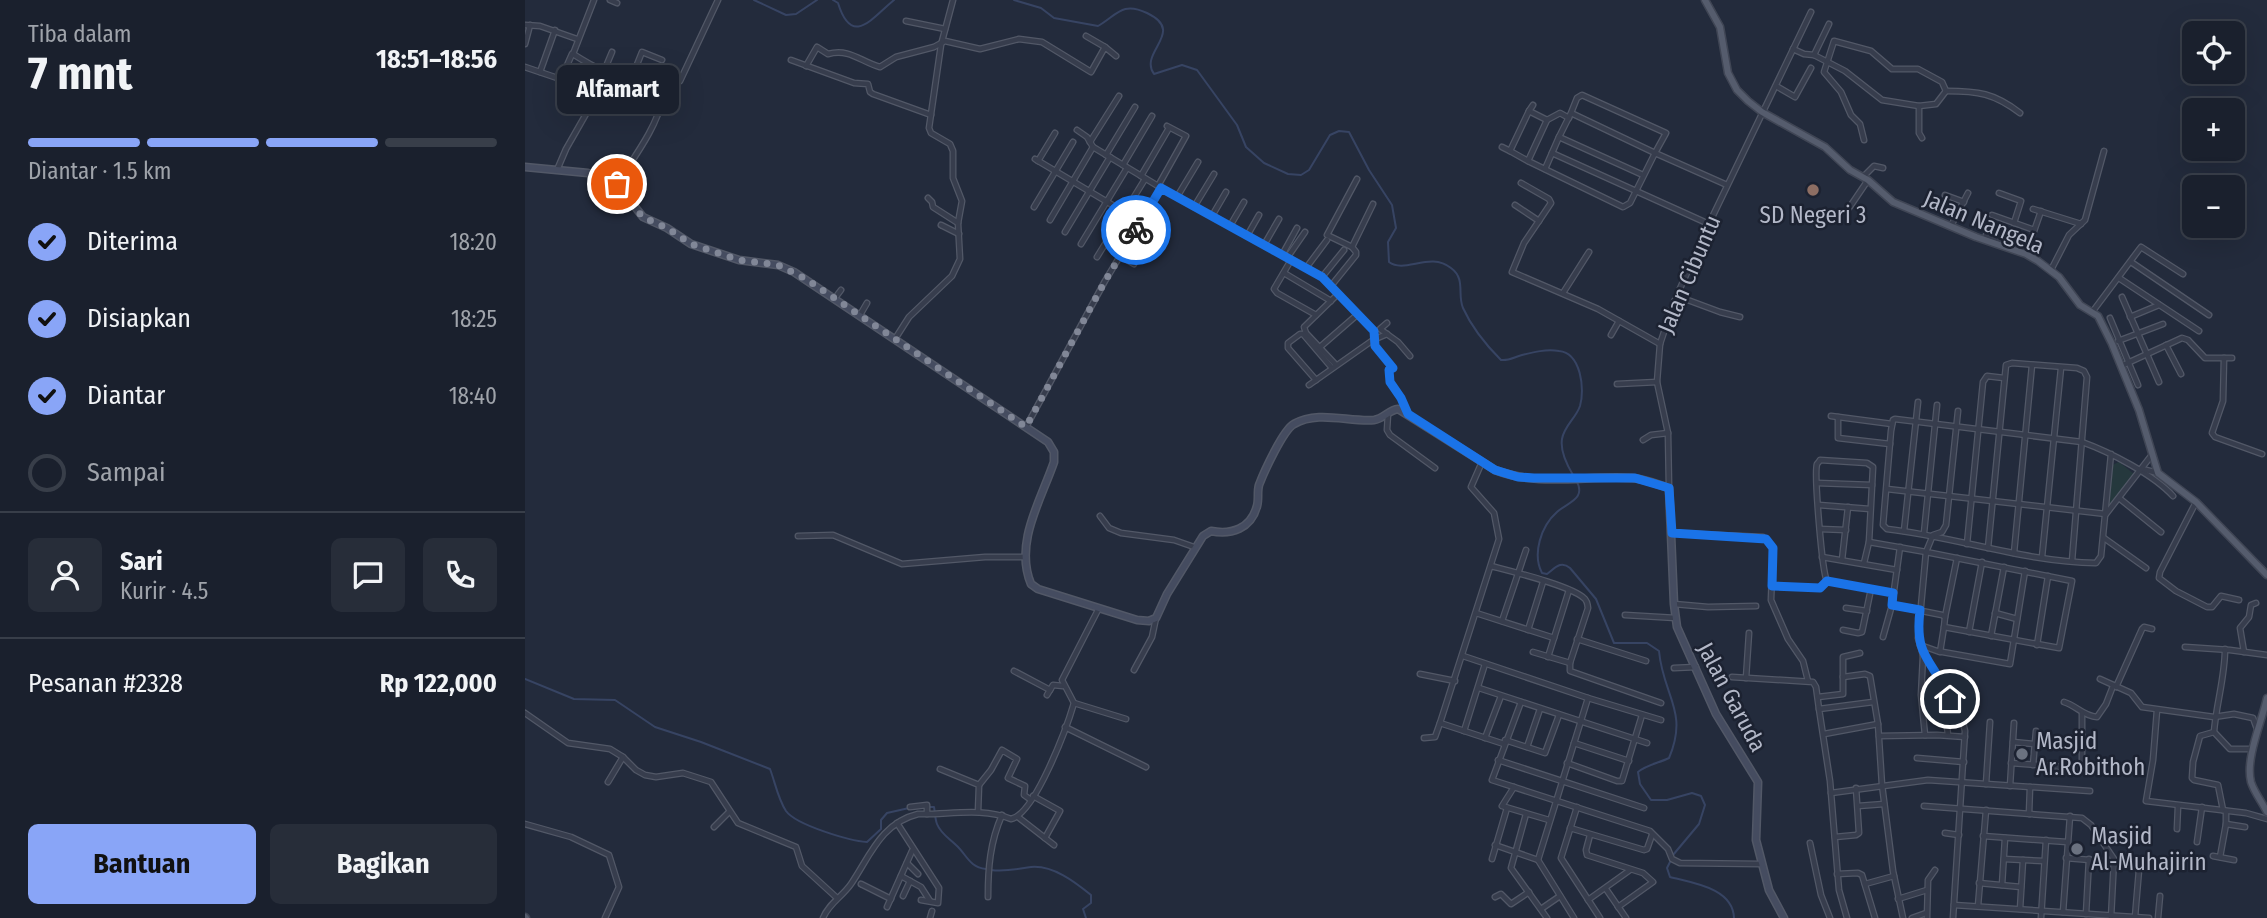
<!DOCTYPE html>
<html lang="id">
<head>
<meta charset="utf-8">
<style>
  body { margin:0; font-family:"Fira Sans Condensed",sans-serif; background:#272d39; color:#f1f3f6; height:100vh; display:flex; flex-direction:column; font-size:26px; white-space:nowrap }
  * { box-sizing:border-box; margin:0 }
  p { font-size:23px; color:#9fa3aa }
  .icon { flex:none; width:38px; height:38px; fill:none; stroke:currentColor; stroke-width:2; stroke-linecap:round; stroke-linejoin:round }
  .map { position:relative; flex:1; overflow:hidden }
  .panel { display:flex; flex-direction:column; background:#1a202d; width:525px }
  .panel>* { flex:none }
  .buttons { position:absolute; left:1657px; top:21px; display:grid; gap:14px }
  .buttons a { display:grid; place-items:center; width:63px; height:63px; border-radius:10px; background:#1a202d; box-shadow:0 7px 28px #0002,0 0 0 2px #383e49; font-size:35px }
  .pin { position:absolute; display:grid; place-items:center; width:60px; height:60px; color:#fff; margin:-30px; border:4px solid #fff; border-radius:50%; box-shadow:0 2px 7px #0007 }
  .courier { position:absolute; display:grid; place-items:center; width:70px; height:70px; margin:-35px; border:5px solid #1a73e8; border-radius:50%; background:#fff; color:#222; box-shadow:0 2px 9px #0007 }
  .bubble { position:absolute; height:49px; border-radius:10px; background:#1a202d; box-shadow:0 7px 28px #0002,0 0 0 2px #383e49; font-size:23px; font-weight:700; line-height:49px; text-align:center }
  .head em { font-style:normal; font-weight:700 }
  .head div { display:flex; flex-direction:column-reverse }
  .head { display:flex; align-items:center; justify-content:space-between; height:119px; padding:0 28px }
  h1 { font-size:46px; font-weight:700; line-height:52px }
  .bar { display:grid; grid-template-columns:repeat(4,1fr); gap:10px 7px; align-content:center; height:84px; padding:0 28px }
  .bar i { height:9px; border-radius:5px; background:#383e49 }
  .bar .active { background:#89a5f7 }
  .bar p { grid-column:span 4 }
  .line { display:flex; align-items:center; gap:18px; padding:0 28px; border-top:2px solid #383e49 }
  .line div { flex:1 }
  .round { display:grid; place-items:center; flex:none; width:74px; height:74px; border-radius:10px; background:#272d39 }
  ol { padding:0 28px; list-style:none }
  li { display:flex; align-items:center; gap:21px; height:77px }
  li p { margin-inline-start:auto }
  li .icon { padding:7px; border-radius:50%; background:#89a5f7; color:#111; stroke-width:4 }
  li:last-child { color:#9fa3aa }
  li i { width:38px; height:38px; border:4px solid #383e49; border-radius:50% }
  .button { display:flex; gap:14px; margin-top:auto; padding:14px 28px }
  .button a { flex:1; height:80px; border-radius:10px; background:#89a5f7; color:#111; font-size:28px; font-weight:700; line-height:80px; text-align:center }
  .button a+a { background:#272d39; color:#f1f3f6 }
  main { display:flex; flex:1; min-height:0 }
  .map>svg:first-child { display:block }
</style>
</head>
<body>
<main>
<section class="panel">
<div class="head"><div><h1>7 mnt</h1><p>Tiba dalam</p></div><em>18:51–18:56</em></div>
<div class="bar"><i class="active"></i><i class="active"></i><i class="active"></i><i></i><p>Diantar · 1.5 km</p></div>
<ol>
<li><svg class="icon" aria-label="check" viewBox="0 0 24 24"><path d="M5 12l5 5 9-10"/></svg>Diterima<p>18:20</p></li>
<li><svg class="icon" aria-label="check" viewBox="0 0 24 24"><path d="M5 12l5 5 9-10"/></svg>Disiapkan<p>18:25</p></li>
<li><svg class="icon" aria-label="check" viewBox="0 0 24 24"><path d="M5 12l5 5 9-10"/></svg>Diantar<p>18:40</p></li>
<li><i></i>Sampai</li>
</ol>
<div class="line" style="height:126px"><a class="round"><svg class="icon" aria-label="person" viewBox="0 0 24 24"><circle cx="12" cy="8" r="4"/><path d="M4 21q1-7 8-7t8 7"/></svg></a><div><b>Sari</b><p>Kurir · 4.5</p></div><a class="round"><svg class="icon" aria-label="chat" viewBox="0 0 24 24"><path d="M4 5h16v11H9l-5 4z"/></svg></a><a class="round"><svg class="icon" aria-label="phone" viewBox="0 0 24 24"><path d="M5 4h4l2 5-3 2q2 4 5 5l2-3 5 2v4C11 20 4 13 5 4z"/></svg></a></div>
<div class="line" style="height:91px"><div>Pesanan #2328</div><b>Rp 122,000</b></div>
<div class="button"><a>Bantuan</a><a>Bagikan</a></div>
</section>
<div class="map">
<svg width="1742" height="918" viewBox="0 0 1742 918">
  <rect width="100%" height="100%" fill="#232b3c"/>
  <!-- green -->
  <polygon fill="#25383d" points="1594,462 1609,474 1585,508 1583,506 1587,465"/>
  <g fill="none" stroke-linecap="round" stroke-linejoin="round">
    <!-- stream -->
    <g stroke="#374463" stroke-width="2">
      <polyline points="229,0 261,15 271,14 292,0"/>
      <path d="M308,0L313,3C327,48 347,18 369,0"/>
      <path d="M489,0L516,8L529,18L573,26C592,15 597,1 622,13C662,32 613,52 629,74L657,65L672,70L712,125L721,147L739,163L763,174L776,175L784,170L805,135L814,131L824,132L844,170L867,205L871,228L863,242L864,262C880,274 905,251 926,268C941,279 932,294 938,308C947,328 961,345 976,360C984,361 989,357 997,355C1009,352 1021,349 1034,351C1056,353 1060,389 1055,406C1051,418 1039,426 1037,439C1035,451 1042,465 1048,475"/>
      <path d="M1051,480C1062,499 1043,502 1032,512C1016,526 1007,554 1017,573L1022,574C1030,568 1036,560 1045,568L1071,599L1089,643H1122L1134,651C1138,696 1164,711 1144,758C1134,763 1121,765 1113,772L1115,784L1126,800H1142L1167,793L1176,796L1180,805L1174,824L1148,855"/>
      <path d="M0,679L49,699L90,700L130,727L176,742L245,769C250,782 253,799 261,811C271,825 325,841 342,842L356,829V820L362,813L384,808"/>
      <path d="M403,807H409C410,812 410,819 412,824C416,834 424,838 431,845C442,855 444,867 461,869"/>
      <path d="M1146,860L1142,868L1145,877C1168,883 1208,888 1209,918"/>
      <path d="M466,870C481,872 492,869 506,867C528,865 550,882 566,895V903L558,909L561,918"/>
    </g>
    <defs>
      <g id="street">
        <path d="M69,0L48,54C62,63 90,80 107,77L117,52L137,60"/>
        <polyline points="85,0 92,3"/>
        <polyline points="381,21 420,29"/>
        <polyline points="0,25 15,26 52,39"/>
        <polyline points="561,36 580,47"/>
        <polyline points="0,44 5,25"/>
        <polyline points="1268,49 1279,54 1289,55 1304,24"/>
        <polyline points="1289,55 1320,71 1357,100 1394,106 1411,104 1421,91"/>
        <polyline points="266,60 329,83 343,84 345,92 348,94 406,115"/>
        <path d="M281,66L292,47L303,54C325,48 336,62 355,67L371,57L409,47L420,41L455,49L494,39L517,42L566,72L580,47L591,56"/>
        <polyline points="0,67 53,85 102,106"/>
        <polyline points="15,72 30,30"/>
        <polyline points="36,79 47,54"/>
        <polyline points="1251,86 1270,97 1286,68"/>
        <path d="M1421,91C1453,91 1469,93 1495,113"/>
        <polyline points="138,98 143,90 155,81 193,0"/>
        <polyline points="1008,105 1004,111 1022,120"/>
        <polyline points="1394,106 1394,133 1397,138"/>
        <polyline points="1044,118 1035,113 1022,120 1003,161 1098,207 1105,203 1130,153 1202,185"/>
        <polyline points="552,130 562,137 568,147 633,186 797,277 849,331 850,346 868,368 864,370 865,382 876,398 883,414"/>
        <polyline points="1034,137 1046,113 1130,153 1141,133 1057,95 1052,98 1046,113"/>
        <polyline points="1339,140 1335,124 1326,115 1316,92 1299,72 1309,41 1346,51 1367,69 1393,69 1417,82 1421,91"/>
        <polyline points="565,142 594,96"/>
        <polyline points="977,147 985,151"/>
        <polyline points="1027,153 1184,224"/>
        <polyline points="581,155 610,107"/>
        <polyline points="510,159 616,222"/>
        <polyline points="513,161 530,133"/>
        <polyline points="1003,161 985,151 1004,111"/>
        <polyline points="598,165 627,116"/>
        <polyline points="1020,169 1034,137 1118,175"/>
        <polyline points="32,170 41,149 61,114 87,52"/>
        <polyline points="616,176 644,128"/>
        <polyline points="1338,177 1349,166 1358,168"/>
        <polyline points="996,183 1024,199 1026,203 999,243 987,272 1073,309 1135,344"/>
        <path d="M92,184C109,157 131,129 138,98L128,92"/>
        <polyline points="633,186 661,136 642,126"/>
        <polyline points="1474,193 1496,201 1489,223"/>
        <polyline points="1420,195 1439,202"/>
        <polyline points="652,197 673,162"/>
        <polyline points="403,198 407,202 408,207 433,223"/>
        <polyline points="990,205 1014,221"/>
        <polyline points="509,207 548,142"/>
        <polyline points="669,207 689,174"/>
        <polyline points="1324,208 1343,180"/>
        <polyline points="1508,209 1556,224"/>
        <polyline points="1467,215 1509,230"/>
        <polyline points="687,216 701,192"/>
        <polyline points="525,220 568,147"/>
        <polyline points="416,225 434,234"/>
        <polyline points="705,226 719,202"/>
        <polyline points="1426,226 1443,193"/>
        <polyline points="540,232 585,157"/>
        <polyline points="1461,235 1502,249"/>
        <polyline points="722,236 734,215"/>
        <polyline points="606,239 619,247"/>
        <polyline points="556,244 602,168"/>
        <polyline points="739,245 754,219"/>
        <polyline points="827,247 848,204"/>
        <polyline points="1501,254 1516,211"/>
        <polyline points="757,255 772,228"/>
        <polyline points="595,256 609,264"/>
        <polyline points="572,257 620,179"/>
        <polyline points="762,258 780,232"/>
        <polyline points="766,260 749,289 752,293 791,315"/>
        <polyline points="1606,262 1684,315"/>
        <polyline points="781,268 802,240"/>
        <polyline points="1526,270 1544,235 1560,220 1579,151"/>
        <polyline points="759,273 806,301"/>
        <polyline points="797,277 819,250"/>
        <polyline points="1594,278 1674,331"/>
        <polyline points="806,286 831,255 831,252 827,247 802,235 832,179"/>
        <polyline points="1038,293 1064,252"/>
        <polyline points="1152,296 1195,312 1215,317"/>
        <polyline points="1597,297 1634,382"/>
        <polyline points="310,298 316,290"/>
        <polyline points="1568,311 1616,247 1658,274"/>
        <polyline points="335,315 342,303"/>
        <polyline points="1605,317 1634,305"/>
        <polyline points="1585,318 1613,385"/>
        <polyline points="862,323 855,329 873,342 885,356"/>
        <polyline points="1086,335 1094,321"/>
        <polyline points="370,339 384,317 427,276 435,259 433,223 437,201 428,178 428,151 425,144 406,133 404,128 416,45 428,0"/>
        <polyline points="1593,341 1638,324"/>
        <polyline points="1641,345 1656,374"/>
        <polyline points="795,347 833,314"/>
        <polyline points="1699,358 1698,401 1687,433 1690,437 1737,454"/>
        <polyline points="811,365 781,333 779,327 813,294"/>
        <polyline points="1596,366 1657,338 1663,340 1680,358 1707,358"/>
        <polyline points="791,380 763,348 763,343 775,334 778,334 807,368"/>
        <polyline points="1092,384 1132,382"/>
        <polyline points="784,385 848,340 862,334"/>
        <polyline points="863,414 862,430 865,435 910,468"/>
        <polyline points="1306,416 1367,424"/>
        <polyline points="1313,417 1313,438 1365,444"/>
        <polyline points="501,427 580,281 636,188"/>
        <polyline points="1118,440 1126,435 1143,433"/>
        <path d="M1586,454L1576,556L1571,563C1500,562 1432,537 1362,529L1358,525L1366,431L1368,420L1370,419L1557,442C1585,452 1629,475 1648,496"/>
        <polyline points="957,462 946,487 969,513 974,539 915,723 979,744"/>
        <polyline points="1617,469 1633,473"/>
        <polyline points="1292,483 1347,485"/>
        <polyline points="1144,488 1143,433 1132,382 1135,344 1149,302 1181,230 1286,12"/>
        <polyline points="1362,489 1581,514 1626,456"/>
        <polyline points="1594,498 1636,532"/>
        <polyline points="1671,502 1635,572 1634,578 1651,591 1682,607 1687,607 1696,596 1714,600"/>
        <polyline points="1294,505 1345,509"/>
        <polyline points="575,516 584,528 596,533 649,540 669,547"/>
        <polyline points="1295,529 1321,530"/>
        <polyline points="1379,531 1393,402"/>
        <polyline points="1147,533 1238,537 1248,548 1246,600 1263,639 1278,661 1283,681"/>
        <polyline points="1399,533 1412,405"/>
        <polyline points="273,536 308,535 377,564 460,557 501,557"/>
        <polyline points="1579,538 1621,568"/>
        <polyline points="1344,542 1401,552 1393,638 1398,655 1418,682 1438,722 1440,731 1428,918"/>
        <polyline points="1442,544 1458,382 1462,376 1479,378"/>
        <polyline points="1375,547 1367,605 1417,615 1420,617 1419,627 1534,648 1547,581 1401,552 1408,535 1417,532 1421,525 1433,411"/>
        <polyline points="1463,548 1481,365 1487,363 1552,368 1559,371 1562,377 1547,561"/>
        <polyline points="1489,553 1507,365"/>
        <polyline points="1297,557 1372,570"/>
        <polyline points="1517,557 1536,368"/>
        <polyline points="1317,560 1323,507"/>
        <path d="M966,566C985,571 1048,586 1060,599C1063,603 1062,603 1063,608L1045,663V671L1136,703"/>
        <path d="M1302,581C1297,572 1289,474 1292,464C1293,463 1294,462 1295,460L1342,463L1348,467L1344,542L1339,563"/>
        <polyline points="1302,581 1369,593"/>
        <polyline points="1247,586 1295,588 1302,581"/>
        <polyline points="1149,604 1183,607 1231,606"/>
        <polyline points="1321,608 1342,611"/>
        <polyline points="951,613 1029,638"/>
        <polyline points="1470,613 1492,619"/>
        <polyline points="1100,615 1151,618"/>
        <polyline points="1420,617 1432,558"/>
        <polyline points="977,621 1001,550"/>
        <polyline points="1003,630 1018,582"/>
        <polyline points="1318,630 1333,633 1337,632 1346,589"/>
        <polyline points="1444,632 1457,562"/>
        <polyline points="1466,636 1479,567"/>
        <polyline points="1358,637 1367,605"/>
        <polyline points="1052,639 1121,661"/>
        <polyline points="1395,645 1412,651 1485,664 1500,571"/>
        <polyline points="1512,645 1523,576"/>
        <polyline points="1660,647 1705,650 1742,655"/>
        <path d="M1700,649C1700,677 1691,705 1689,732L1705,749H1728"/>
        <polyline points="1008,652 1045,663"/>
        <polyline points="1415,652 1419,627"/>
        <polyline points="1719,652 1715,628 1724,617 1726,605 1731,603"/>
        <polyline points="938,656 1063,698 1013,860 1049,918"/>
        <polyline points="1398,656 1396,695 1400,735"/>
        <polyline points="1023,657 1044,590"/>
        <polyline points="1149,668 1171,667"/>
        <polyline points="609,670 627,637 631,618"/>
        <polyline points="489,671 525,690"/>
        <polyline points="895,674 930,681"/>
        <polyline points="1207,677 1288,682 1291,687 1294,709"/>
        <polyline points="1318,677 1340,674 1345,676 1353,724 1357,785 1368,871 1378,918"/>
        <polyline points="1221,678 1224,633"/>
        <polyline points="1575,679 1606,693 1617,707 1689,717 1709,714 1728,718 1732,729"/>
        <polyline points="1591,687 1617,629 1619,627 1627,629"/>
        <polyline points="954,688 1122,743"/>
        <polyline points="522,695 528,685 538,686"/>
        <polyline points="1293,697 1318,694 1318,657 1335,653"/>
        <polyline points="1063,698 1136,720"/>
        <polyline points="996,702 967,780 1125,831 1143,849 1147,859 1155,863 1236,864"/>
        <path d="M1539,702C1552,706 1558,716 1572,717L1581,704L1588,686"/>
        <polyline points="549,703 601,719"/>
        <polyline points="1632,710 1628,760 1621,801 1721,813 1742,819"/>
        <polyline points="0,713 43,743 85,749 98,757 111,770 120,775 131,777 158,773 186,782 213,823 271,847 277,866 312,898"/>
        <polyline points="540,727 621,767"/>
        <polyline points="939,731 960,664"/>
        <polyline points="1689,732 1675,736 1668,762 1667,778 1669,780 1693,785 1698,810"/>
        <polyline points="1299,734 1353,724"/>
        <polyline points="1423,735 1420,708 1426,700"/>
        <polyline points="1354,736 1412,735 1440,737"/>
        <polyline points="899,738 910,737 915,723"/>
        <polyline points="960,738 976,696"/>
        <polyline points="980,740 1020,753 1034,715"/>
        <polyline points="1488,742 1509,744"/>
        <polyline points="1049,743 1104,761"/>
        <polyline points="1002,747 1015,709"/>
        <polyline points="1392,758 1439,762"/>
        <polyline points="973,760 1119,808"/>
        <polyline points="1042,763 1092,781 1097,781 1117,715"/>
        <polyline points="1486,763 1554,768 1557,760 1557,713"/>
        <polyline points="1508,765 1511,731"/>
        <polyline points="415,769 454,785 453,812"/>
        <polyline points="83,782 98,757"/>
        <polyline points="1461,784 1465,722"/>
        <polyline points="454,785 466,770 477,750 492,759 483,778 500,786 499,795 506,800"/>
        <polyline points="1485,786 1489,723"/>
        <polyline points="989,787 977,806 1024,820"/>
        <polyline points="1306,793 1403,780 1565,791"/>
        <polyline points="508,796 535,811 520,838"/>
        <polyline points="1333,806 1359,804"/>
        <polyline points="1399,806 1557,818 1566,825 1589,859 1586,918"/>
        <polyline points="385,807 402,805 402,814"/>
        <polyline points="1052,807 1036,858 1075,918"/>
        <polyline points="1001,814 986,868 1022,918"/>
        <polyline points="1504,814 1505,787"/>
        <polyline points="493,817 529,845"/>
        <polyline points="372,823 414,888 413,903 396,900"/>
        <polyline points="0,824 46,837 84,855 94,887 80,918"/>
        <polyline points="1701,824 1720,827"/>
        <polyline points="189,827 204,812"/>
        <polyline points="1045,828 1119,850 1122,849 1127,835"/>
        <polyline points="1652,829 1653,806"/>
        <polyline points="1420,833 1434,835"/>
        <polyline points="1065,835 1061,850 1062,855 1118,873 1128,882 1093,907"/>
        <polyline points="1458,836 1542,842"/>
        <polyline points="1310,837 1331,835 1334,833 1331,788"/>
        <polyline points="1672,842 1677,807"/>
        <polyline points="1285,843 1296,895 1305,918"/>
        <polyline points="970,845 1013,860"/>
        <polyline points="1688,856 1709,860"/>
        <polyline points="1695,857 1701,824 1701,811"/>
        <polyline points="1541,858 1589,862"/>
        <polyline points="967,859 982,808"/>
        <polyline points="1479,859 1519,861"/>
        <polyline points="382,863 393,874"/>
        <polyline points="1312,874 1333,873 1337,875 1350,918"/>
        <polyline points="376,876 396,887 405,901"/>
        <polyline points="1454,883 1496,887"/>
        <polyline points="336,884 366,899"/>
        <polyline points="1340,884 1369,876"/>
        <polyline points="1477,885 1480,838"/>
        <polyline points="1081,889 1101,918"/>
        <polyline points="378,896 385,881"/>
        <path d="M463,897C463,868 465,842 477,815"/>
        <polyline points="970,897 976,894 986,904 1004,892"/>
        <polyline points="1373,899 1402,890"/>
        <polyline points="1063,900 1105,870"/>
        <polyline points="1429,905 1624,918"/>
        <polyline points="1453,906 1461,810"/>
        <polyline points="362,907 387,851"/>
        <polyline points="1016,909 1035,896"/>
        <polyline points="1495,909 1498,860"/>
        <polyline points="1538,912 1545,816"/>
        <polyline points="1561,914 1564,859"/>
        <polyline points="1610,917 1614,870"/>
        <path d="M298,918C304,903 317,897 326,884C345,856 356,823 393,814C423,815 457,807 486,819C510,814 542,727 549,703L537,680L574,608"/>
        <polyline points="405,918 407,911"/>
        <polyline points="1322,918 1314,890 1305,781 1294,709 1348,702"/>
        <polyline points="1387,918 1401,913"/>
        <polyline points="1402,918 1403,880 1410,870"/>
        <polyline points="1516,918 1521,840"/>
        <polyline points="1633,918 1635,896"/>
      </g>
      <path id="secondary" d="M0,167L63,173L83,178L92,184L118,217L142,228L166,244L214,260L253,265L269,272L523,442L529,452V462C516,500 489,543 506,584L513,589L612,620L624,621L631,618L642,594L678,536L686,531C706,535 726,529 732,506C734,499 732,492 734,485C739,472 758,430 769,424C793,410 823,422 849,420C858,419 864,410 873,409L970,470C1013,487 1062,475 1107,478C1120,479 1132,484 1144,488L1149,604L1152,627L1191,714L1233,782L1231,840L1244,890L1259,918"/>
      <g id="primary">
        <polyline points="1180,0 1195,27 1203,73 1212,90 1223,101 1237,112 1300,147 1325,170 1343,180 1368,202 1451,237 1501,254 1513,261 1534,277 1555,305 1573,316 1587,344 1614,410 1633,473 1671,502 1742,575"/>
        <path d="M1742,698C1737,721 1720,759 1726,782C1729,792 1737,802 1742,812"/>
        <polyline points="0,917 1,918"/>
      </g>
    </defs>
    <!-- street casing -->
    <use href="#street" stroke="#525867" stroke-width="7"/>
    <!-- secondary casing -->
    <use href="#secondary" stroke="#525867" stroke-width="9"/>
    <!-- primary casing -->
    <use href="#primary" stroke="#404655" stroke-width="9"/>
    <!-- street -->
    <use href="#street" stroke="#373d4d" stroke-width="4.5"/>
    <!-- secondary -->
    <use href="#secondary" stroke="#454c60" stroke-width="6"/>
    <!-- primary -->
    <use href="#primary" stroke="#555c6d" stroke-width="6"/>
  </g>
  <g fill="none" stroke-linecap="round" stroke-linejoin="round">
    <!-- done -->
    <polyline stroke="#818797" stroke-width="7" stroke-dasharray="0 12.6" points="92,184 101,199 118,217 142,228 166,244 214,260 253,265 281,279 501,427 580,281 611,230"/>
    <!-- route -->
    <path stroke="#1a73e8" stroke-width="9" d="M611,230L636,188L797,277L849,331L850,346L868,368L864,370L865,382L876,398L883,414L970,470L993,477L1009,478H1110L1144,488L1147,533L1241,539L1248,548L1247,586L1295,588L1302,581L1368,593L1367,605L1395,610C1389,659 1408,659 1425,699"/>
  </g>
  <!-- markers -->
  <circle fill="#8d6e63" stroke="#1c2231" stroke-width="2.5" cx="1288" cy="190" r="7"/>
  <g fill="#6b7280" stroke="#1c2231" stroke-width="2.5">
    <circle cx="1497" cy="754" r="7"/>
    <circle cx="1552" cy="849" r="7"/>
  </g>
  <g text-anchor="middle" stroke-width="5" stroke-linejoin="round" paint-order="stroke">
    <!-- poi labels -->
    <g font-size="23" fill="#b3b8c8" stroke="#1c2231" text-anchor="start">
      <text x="1288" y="223" text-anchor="middle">SD Negeri 3</text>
      <text x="1511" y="749">Masjid<tspan x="1511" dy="26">Ar.Robithoh</tspan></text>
      <text x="1566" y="844">Masjid<tspan x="1566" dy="26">Al-Muhajirin</tspan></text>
    </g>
    <!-- street labels -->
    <g font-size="23" fill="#b3b8c8" stroke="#1c2231">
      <text transform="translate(1459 222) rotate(23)" y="8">Jalan Nangela</text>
      <text transform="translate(1164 274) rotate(-67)" y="8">Jalan Cibuntu</text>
      <text transform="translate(1207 697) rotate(62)" y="8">Jalan Garuda</text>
    </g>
  </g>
</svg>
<div class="buttons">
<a><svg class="icon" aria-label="locate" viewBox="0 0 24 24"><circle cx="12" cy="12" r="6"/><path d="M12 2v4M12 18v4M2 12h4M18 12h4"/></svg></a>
<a>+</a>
<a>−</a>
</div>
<div class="pin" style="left:92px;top:184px;background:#ea580c"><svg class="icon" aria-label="bag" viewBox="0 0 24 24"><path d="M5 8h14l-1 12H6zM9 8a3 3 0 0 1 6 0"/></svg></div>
<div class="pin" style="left:1425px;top:699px;background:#1f2937"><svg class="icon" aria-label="home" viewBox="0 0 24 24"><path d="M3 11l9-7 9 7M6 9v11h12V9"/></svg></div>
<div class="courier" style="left:611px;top:230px"><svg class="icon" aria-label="bike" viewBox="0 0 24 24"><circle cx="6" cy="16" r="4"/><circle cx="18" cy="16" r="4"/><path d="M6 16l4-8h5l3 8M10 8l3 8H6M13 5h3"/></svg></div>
<div class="bubble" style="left:32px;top:65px;width:122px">Alfamart</div>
</div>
</main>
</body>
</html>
